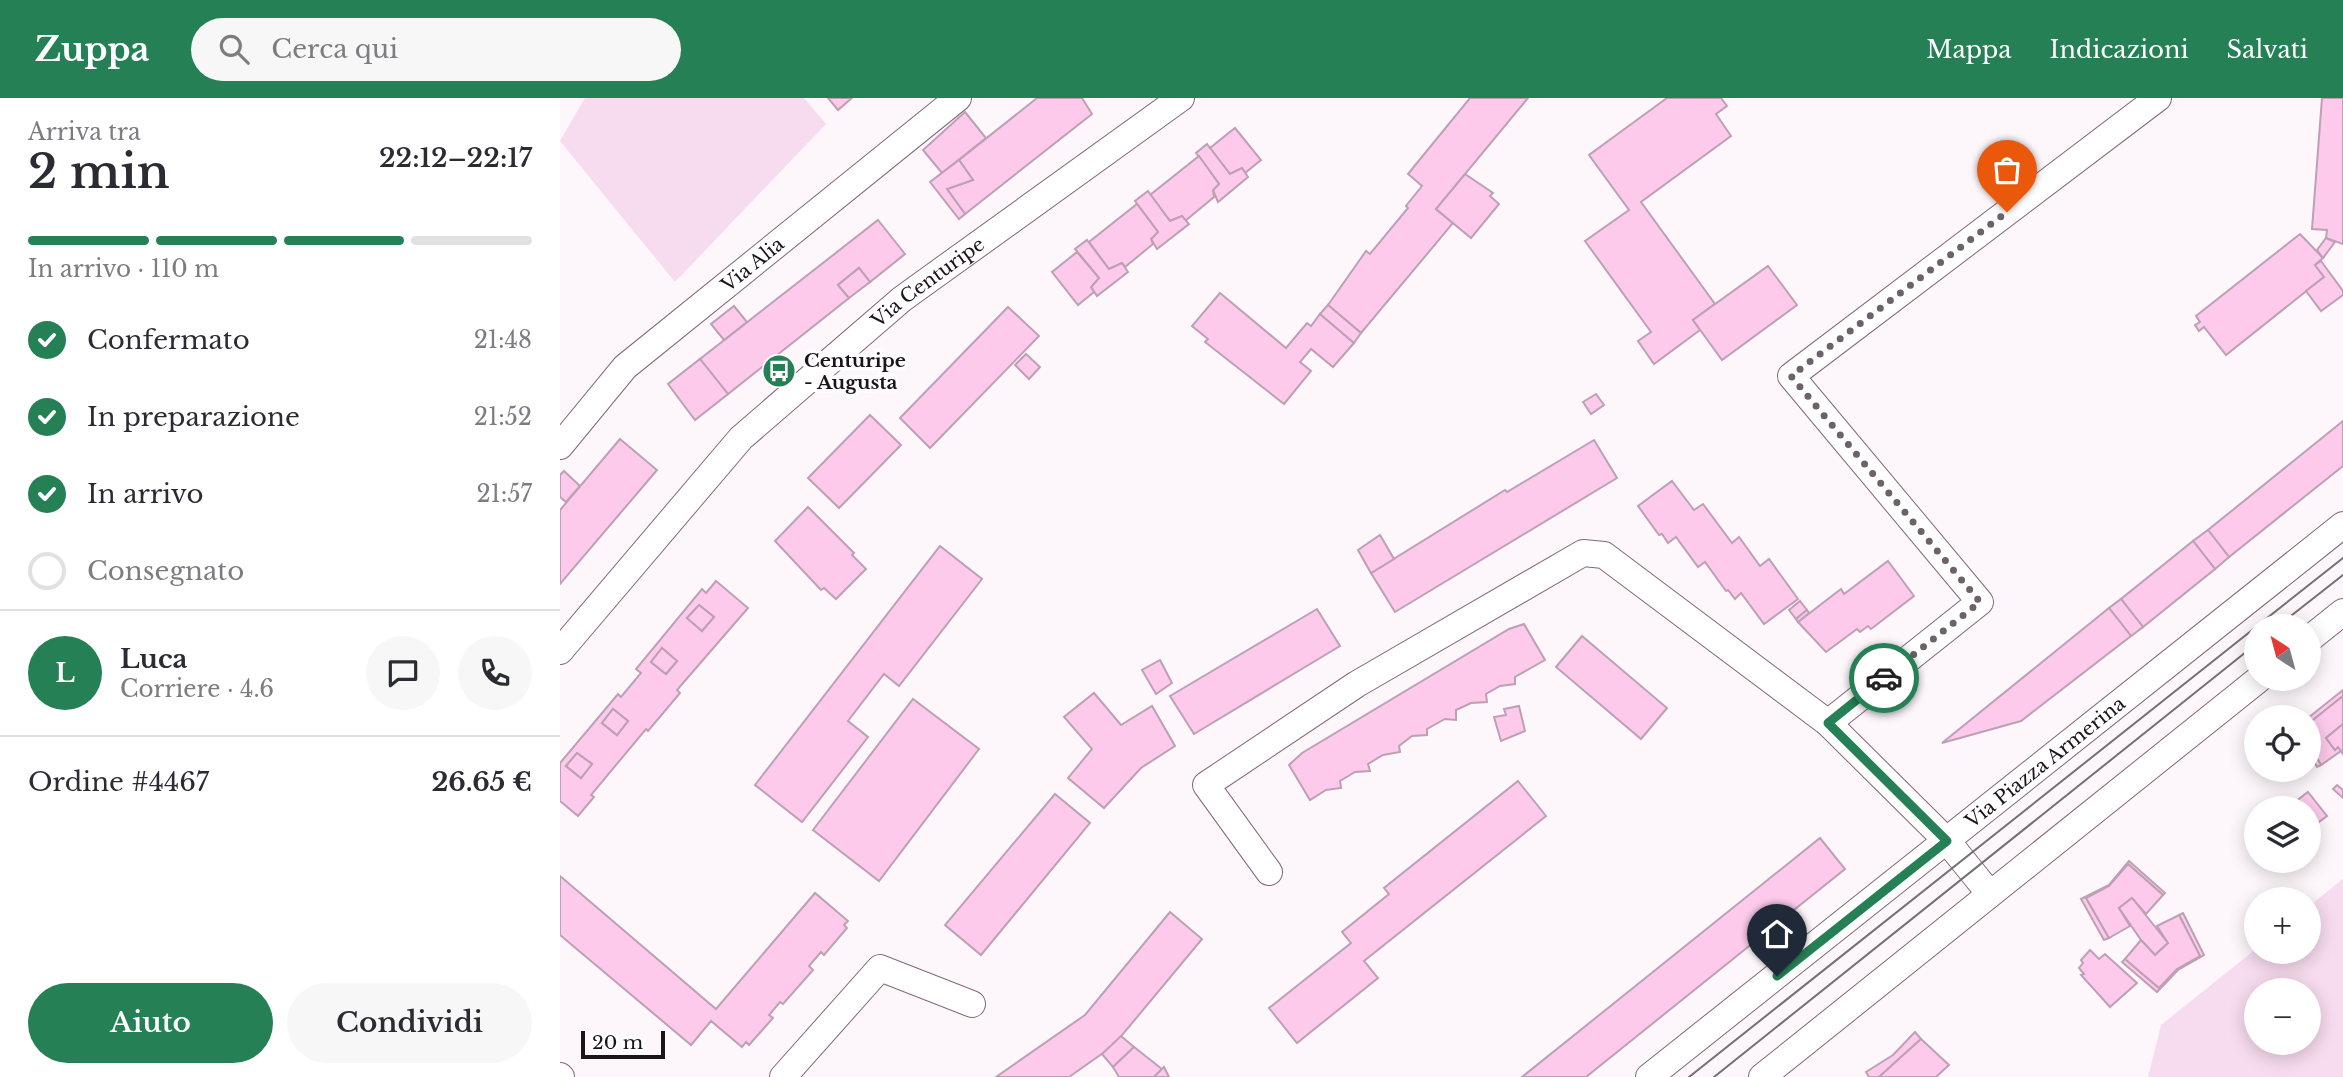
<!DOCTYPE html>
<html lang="it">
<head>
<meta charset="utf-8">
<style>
  body { margin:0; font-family:"Libre Baskerville",serif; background:#f7f7f7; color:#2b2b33; height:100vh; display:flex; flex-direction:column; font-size:26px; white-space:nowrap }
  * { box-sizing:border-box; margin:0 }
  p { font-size:23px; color:#7c7c81 }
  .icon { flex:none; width:38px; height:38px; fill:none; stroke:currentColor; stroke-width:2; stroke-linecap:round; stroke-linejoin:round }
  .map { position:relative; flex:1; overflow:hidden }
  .drawer { display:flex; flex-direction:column; background:#fff; width:560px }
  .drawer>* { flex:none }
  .needle { width:46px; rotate:324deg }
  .controls { position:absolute; left:1684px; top:516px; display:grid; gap:14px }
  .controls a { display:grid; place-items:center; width:77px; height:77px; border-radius:50%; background:#fff; box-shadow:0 4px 18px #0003; font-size:35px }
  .scale { position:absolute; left:21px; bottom:18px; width:84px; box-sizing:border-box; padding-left:7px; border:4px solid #1d131a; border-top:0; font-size:19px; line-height:24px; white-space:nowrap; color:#1d131a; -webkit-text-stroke:5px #fff; paint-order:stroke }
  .pin { position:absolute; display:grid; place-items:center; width:60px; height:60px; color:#fff; margin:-72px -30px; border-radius:50% 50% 50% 0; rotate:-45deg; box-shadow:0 0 7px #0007 }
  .pin .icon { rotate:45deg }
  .courier { position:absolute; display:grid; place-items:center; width:70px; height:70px; margin:-35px; border:5px solid #268055; border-radius:50%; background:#fff; color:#222; box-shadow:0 2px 9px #0007 }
  .headline em { font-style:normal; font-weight:600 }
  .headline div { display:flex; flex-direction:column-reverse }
  .headline { display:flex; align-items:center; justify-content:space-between; height:119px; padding:0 28px }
  h1 { font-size:46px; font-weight:600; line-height:52px }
  .bar { display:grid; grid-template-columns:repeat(4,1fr); gap:10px 7px; align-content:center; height:84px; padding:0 28px }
  .bar i { height:9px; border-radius:5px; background:#e1e1e2 }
  .bar .current { background:#268055 }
  .bar p { grid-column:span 4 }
  .line { display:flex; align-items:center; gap:18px; padding:0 28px; border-top:2px solid #e1e1e2 }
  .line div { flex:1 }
  .round { display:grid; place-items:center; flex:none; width:74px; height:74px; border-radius:37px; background:#f7f7f7 }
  ol { padding:0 28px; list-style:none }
  li { display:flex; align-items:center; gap:21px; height:77px }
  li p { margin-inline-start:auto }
  li .icon { padding:7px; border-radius:50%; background:#268055; color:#fff; stroke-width:4 }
  li:last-child { color:#7c7c81 }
  li i { width:38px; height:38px; border:4px solid #e1e1e2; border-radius:50% }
  .button { display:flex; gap:14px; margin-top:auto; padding:14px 28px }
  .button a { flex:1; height:80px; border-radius:42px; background:#268055; color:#fff; font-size:28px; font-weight:600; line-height:80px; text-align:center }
  .button a+a { background:#f7f7f7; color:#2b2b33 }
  header { display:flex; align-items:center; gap:42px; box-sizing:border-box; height:98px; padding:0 35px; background:#268055; color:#fff }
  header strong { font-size:33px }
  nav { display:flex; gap:38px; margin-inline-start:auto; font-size:24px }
  .search { width:490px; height:63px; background:#f7f7f7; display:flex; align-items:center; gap:18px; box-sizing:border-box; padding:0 24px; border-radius:38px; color:#7c7c81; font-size:26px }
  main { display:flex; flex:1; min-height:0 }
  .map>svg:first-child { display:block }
</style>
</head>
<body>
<header>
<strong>Zuppa</strong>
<div class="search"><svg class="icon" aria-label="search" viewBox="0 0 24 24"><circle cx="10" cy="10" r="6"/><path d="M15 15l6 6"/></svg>Cerca qui</div>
<nav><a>Mappa</a><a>Indicazioni</a><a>Salvati</a></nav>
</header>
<main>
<section class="drawer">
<div class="headline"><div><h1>2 min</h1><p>Arriva tra</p></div><em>22:12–22:17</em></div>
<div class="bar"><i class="current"></i><i class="current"></i><i class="current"></i><i></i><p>In arrivo · 110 m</p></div>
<ol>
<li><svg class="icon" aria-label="check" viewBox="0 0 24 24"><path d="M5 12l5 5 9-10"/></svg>Confermato<p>21:48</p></li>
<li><svg class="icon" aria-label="check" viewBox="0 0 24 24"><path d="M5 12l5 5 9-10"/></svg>In preparazione<p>21:52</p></li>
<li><svg class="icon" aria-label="check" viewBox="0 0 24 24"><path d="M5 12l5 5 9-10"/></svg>In arrivo<p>21:57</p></li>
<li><i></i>Consegnato</li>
</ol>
<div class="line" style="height:126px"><b class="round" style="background:#268055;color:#fff">L</b><div><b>Luca</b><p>Corriere · 4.6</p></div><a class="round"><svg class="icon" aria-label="chat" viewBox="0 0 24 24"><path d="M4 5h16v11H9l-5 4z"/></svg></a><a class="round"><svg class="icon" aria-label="phone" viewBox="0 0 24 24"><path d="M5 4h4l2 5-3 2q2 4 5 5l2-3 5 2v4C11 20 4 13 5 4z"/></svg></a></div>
<div class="line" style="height:91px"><div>Ordine #4467</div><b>26.65 €</b></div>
<div class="button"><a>Aiuto</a><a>Condividi</a></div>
</section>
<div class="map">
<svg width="1783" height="979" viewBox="0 0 1783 979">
  <rect width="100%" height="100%" fill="#fdf7fb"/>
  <!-- green -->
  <g fill="#f7dbee" fill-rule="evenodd">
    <polygon points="25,0 244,0 266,26 115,184 0,43"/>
    <path d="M1783,781V979H1588L1601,927L1696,851V854H1748V809ZM1696,892H1748V945H1696Z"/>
  </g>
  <!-- building -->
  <g fill="#fdcaec" stroke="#bea0b4" stroke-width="2" fill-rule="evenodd">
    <polygon points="268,0 292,0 278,12"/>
    <polygon points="477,0 522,0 532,16 405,116 387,91 413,82 399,62"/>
    <polygon points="910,0 968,0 876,111 893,125 801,235 768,207 806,153 810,156 848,110 846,108 862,88 848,76"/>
    <polygon points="1107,0 1161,0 1167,8 1156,16 1171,38 1081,104 1155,206 1133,222 1140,232 1094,266 1078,243 1091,234 1025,143 1069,112 1029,57"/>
    <polygon points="1762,0 1783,0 1783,146 1766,140 1767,132 1752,131"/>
    <polygon points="405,14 426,40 382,75 363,52"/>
    <polygon points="675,30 701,62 685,75 682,70 670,76 650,50"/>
    <polygon points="647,46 670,76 682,70 688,79 658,104 653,92 659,86 636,55"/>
    <polygon points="639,58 659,86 653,92 654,99 625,123 622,118 610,123 590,97"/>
    <polygon points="399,62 413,82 387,91 405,116 399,121 370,84"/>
    <polygon points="905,76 933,95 930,98 939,106 911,140 876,111"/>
    <polygon points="588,93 610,123 622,118 629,126 597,151 591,141 598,134 575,103"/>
    <polygon points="577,106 598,134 591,141 593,146 565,169 562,165 549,171 529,144"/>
    <polygon points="318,122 345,156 310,184 299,170 278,187 289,200 168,296 140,261"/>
    <polygon points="1740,136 1763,160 1755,167 1764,179 1666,257 1644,229 1639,233 1635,227 1640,224 1636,218"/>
    <polygon points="1766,140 1775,144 1763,160 1757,152"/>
    <polygon points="527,142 549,171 562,165 568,174 537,198 531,189 539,180 515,151"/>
    <polygon points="517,154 539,180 531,189 534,194 518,207 492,174"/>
    <polygon points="1761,163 1783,193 1783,197 1761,213 1746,193 1764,179 1755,167"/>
    <polygon points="1208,168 1237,207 1162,262 1133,222"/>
    <polygon points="299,170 310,184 289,200 278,187"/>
    <polygon points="660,195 726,250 747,225 751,228 760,216 794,245 773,269 751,251 740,264 751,273 724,306 645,244 648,241 632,228"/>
    <polygon points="768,207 801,235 794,245 760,216"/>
    <polygon points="174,208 187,224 164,242 151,226"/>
    <polygon points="448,209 479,238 370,350 340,320"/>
    <polygon points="466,256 480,269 469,281 455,267"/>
    <polygon points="140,261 168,296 135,322 108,286"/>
    <polygon points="1036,296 1044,307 1031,316 1023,304"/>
    <polygon points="310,317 341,347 279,410 248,380"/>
    <polygon points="1783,323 1783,368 1669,459 1648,432"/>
    <polygon points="60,341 97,372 0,486 0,412"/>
    <polygon points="1034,342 1057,380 835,514 811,475 945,392 947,394"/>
    <polygon points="4,373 20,388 6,404 0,399 0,377"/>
    <polygon points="1112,383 1134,412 1143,406 1172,445 1179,439 1200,468 1209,461 1238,501 1204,526 1181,495 1175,501 1168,492 1166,493 1145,464 1138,469 1116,439 1108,445 1102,436 1099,437 1078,408"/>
    <polygon points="248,409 294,455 292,457 306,471 276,501 264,490 261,492 215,443"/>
    <polygon points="1648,432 1669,459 1655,471 1633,443"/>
    <polygon points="820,437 834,461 811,475 798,452"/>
    <polygon points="1633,443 1655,471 1583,529 1561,501"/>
    <polygon points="380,448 422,481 339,588 324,576 288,623 308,639 242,724 195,687"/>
    <polygon points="1328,463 1354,498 1311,531 1308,528 1300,534 1297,531 1266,554 1238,524 1281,491 1284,496"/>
    <path d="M156,483L188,510L117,592L120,595L88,633L86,631L31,697L34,699L18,718L0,703V665L58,596L61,599L81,575L76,571L142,491L146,495ZM139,507L154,519L142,533L127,520ZM102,550L117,563L106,576L91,564ZM53,611L68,623L57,637L42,625ZM17,655L32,666L21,680L6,668Z"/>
    <polygon points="1561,501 1583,529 1571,538 1549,510"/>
    <polygon points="1240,503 1247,512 1236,521 1229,512"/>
    <polygon points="139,507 154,519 142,533 127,520"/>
    <polygon points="1549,510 1571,538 1461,623 1382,645"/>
    <polygon points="757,511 780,548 634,636 610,598"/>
    <polygon points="1247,512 1249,515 1238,524 1236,521"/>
    <polygon points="964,526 985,562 955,579 955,586 940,588 926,596 927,604 911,605 896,612 896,622 885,621 867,631 867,637 852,638 839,648 840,654 823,657 808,666 810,673 795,674 780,683 781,690 766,692 750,702 729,667 742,655 949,531"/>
    <polygon points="1022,538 1107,610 1081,641 996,569"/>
    <polygon points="102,550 117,563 106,576 91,564"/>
    <polygon points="600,562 612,585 596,596 582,572"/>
    <polygon points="1783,592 1783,598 1748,626 1748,620"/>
    <polygon points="534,595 561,627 592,608 615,648 581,670 544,710 508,680 532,651 504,619"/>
    <polygon points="1783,598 1783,626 1766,640 1775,652 1778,649 1781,653 1761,667 1748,645 1748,626"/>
    <polygon points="353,601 419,651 319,783 253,732"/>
    <polygon points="959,608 965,633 941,643 934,619 946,617 944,611"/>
    <polygon points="53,611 68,623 57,637 42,625"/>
    <polygon points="1783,626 1783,656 1778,649 1775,652 1766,640"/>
    <polygon points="1748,645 1761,667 1757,669 1748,654"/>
    <polygon points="17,655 32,666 21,680 6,668"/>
    <polygon points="958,683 986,718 804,863 818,880 737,945 709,910 791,845 782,834 829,796 824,790"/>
    <polygon points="1777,687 1783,692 1783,700 1773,691"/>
    <polygon points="1748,694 1767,718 1748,732 1748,710 1727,710"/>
    <polygon points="495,696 530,725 421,857 385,827"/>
    <polygon points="1260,740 1285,771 1026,979 962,979"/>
    <polygon points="1569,763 1605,795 1603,797 1568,766 1549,788 1526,800 1549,840 1544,842 1521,801 1549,787"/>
    <polygon points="1568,766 1603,797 1586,816 1572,800 1559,810 1570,828 1549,840 1526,800 1549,788"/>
    <polygon points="0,778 156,911 255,795 288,823 284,827 287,830 264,857 261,854 249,868 253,872 223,906 220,904 209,917 213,920 189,947 186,944 182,949 151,923 131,947 0,837"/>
    <polygon points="1572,800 1608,845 1595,857 1581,842 1559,810"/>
    <polygon points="610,814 642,841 553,948 509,979 436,979 525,917"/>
    <polygon points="1623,815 1644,857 1618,872 1597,894 1562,864 1565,861 1599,890 1617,871 1640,858 1619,817"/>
    <polygon points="1619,817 1640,858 1617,871 1599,890 1565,861 1581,842 1595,857 1608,845 1597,828"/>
    <polygon points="1530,852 1539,861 1545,856 1577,885 1550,909 1521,877 1524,876 1519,870 1523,865 1521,862"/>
    <polygon points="1355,934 1361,941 1319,979 1309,979 1306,974 1333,957"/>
    <polygon points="561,938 574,949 553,969 542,956"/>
    <polygon points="1361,941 1389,967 1376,979 1319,979"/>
    <polygon points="574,949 602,971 594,979 559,979 553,969"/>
    <polygon points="604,969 609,979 594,979"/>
  </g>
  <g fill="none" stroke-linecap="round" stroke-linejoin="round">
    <defs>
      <g id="minor">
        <path id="s1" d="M0,348L65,269L398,0"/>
        <polyline points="1748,542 1783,514"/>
        <path id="s2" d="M0,553L181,340L342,201L621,0"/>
        <polyline points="1268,625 1420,504 1231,278 1598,0"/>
        <polyline points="709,774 646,687 797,586 1023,455 1044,457 1268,625 1387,743 1430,796"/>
        <polyline points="0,978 1,979"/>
        <polyline points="223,979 320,870 412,906"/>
        <path id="s3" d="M1089,979L1783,427"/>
        <polyline points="1202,979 1699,581"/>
      </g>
    </defs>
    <!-- minor casing -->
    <use href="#minor" stroke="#83677a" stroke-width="28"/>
    <!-- minor -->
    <use href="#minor" stroke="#fff" stroke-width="26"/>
    <!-- tram -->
    <g stroke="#776f74" stroke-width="2">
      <polyline points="1697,528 1783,460"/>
      <polyline points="1718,528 1783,477"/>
      <polyline points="1129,979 1696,529"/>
      <polyline points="1154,979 1696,546"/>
    </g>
  </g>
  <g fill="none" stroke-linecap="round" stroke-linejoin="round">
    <!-- done -->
    <polyline stroke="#6b6369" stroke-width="7" stroke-dasharray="0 12.6" points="1324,580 1420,504 1231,278 1447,114"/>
    <!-- route -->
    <polyline stroke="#268055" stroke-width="9" points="1217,878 1387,743 1268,625 1324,580"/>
  </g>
  <!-- icons -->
  <defs>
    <symbol id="bus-disc" viewBox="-11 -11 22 22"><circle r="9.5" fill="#268055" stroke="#fff"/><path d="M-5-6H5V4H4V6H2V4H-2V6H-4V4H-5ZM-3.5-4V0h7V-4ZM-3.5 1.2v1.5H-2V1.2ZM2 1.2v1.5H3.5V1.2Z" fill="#fff"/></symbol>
  </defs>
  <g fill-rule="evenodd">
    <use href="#bus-disc" x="200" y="254" width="38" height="38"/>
  </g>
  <g text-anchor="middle" stroke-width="7" stroke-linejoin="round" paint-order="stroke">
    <!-- street labels -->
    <g font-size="19" fill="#1d131a" stroke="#fff">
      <text dy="7" stroke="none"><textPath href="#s1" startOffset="266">Via Alia</textPath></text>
      <text dy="7" stroke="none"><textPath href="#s2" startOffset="523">Via Centuripe</textPath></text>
      <text dy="7" stroke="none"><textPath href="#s3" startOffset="506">Via Piazza Armerina</textPath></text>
    </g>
    <!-- poi labels -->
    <g font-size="19" font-weight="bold" fill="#1d131a" stroke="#fff" text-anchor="start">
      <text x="244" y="269">Centuripe<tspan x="244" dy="22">- Augusta</tspan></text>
    </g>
  </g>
</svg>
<div class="controls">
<a><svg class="needle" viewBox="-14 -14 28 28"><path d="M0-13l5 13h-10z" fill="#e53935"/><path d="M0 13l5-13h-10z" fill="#7c7c81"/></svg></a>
<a><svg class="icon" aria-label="locate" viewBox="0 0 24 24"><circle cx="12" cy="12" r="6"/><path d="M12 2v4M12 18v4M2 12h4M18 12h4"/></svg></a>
<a><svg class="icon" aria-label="layers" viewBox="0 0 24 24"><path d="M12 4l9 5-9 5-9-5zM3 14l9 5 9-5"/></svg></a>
<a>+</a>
<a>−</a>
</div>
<div class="scale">20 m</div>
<div class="pin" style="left:1447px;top:114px;background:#ea580c"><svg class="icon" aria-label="bag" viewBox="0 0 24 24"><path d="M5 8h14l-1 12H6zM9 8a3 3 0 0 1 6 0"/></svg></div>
<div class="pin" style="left:1217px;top:878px;background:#1f2937"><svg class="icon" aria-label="home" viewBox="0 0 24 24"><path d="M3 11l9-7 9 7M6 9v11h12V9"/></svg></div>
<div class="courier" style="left:1324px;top:580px"><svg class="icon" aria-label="car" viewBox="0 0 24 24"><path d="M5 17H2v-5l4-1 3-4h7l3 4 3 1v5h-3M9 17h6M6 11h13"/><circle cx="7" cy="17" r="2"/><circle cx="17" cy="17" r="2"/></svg></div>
</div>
</main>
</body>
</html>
